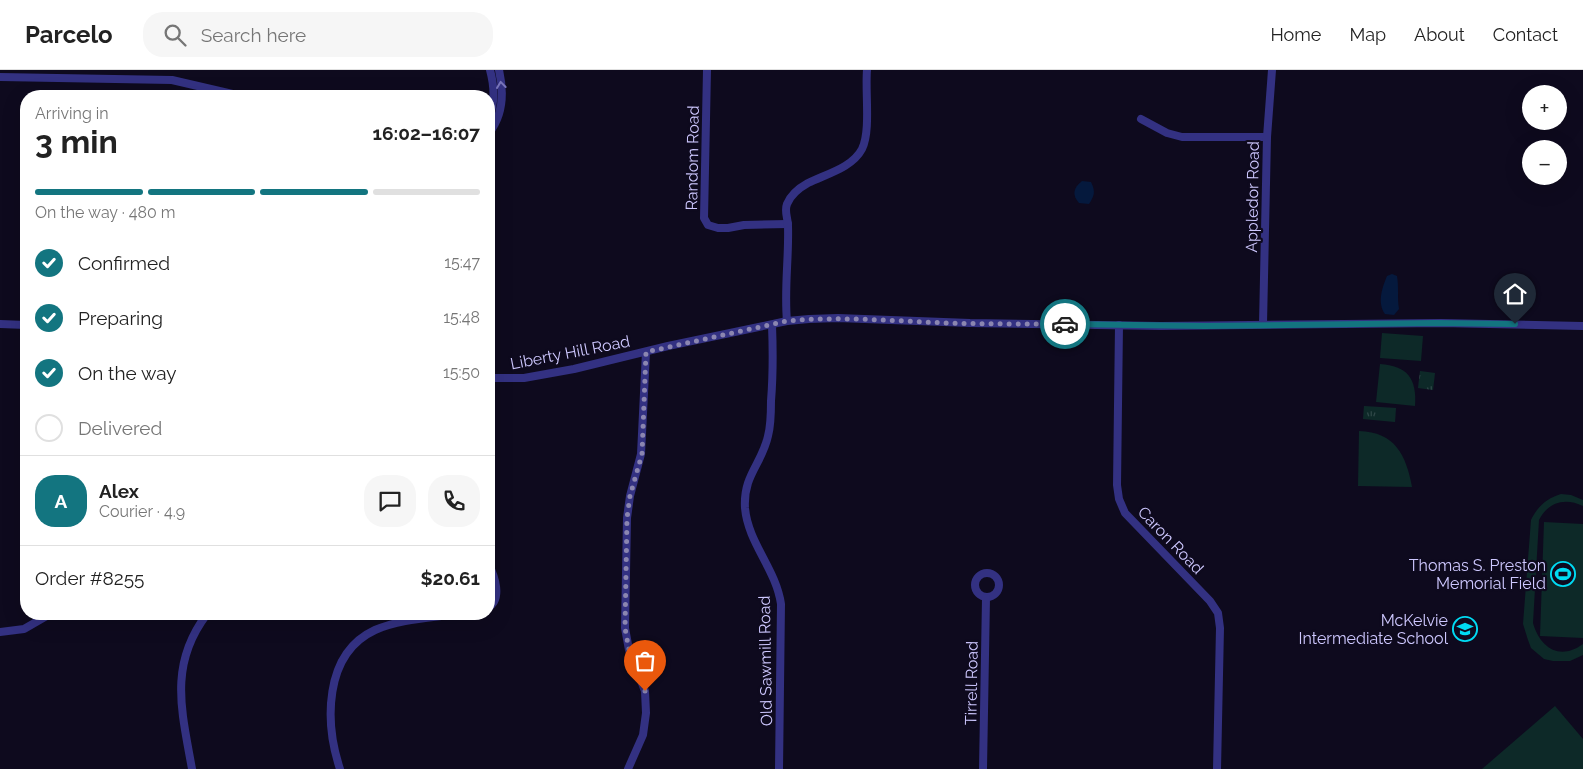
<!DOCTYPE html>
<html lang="en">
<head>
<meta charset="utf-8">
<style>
  body { margin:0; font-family:Raleway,sans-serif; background:#f6f6f6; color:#222; height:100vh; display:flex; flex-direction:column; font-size:19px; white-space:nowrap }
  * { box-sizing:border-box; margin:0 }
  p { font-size:16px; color:#767676 }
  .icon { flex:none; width:28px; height:28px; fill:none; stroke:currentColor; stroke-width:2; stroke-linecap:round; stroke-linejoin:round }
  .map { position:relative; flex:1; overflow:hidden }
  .side { position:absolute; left:20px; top:20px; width:475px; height:530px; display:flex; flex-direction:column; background:#fff; border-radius:20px; box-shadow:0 5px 20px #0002 }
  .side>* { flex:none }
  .tools { position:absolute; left:1522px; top:15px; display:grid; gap:10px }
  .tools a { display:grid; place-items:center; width:45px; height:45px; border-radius:50%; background:#fff; box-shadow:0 5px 20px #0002; font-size:25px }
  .pin { position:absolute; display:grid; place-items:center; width:42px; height:42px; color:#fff; margin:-51px -21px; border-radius:50% 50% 50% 0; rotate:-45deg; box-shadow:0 0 5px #0007 }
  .pin .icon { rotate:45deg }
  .courier { position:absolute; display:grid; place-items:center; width:50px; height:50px; margin:-25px; border:4px solid #137580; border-radius:50%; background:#fff; color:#222; box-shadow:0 1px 6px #0007 }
  .headline em { font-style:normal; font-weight:700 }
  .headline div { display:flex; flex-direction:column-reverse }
  .headline { display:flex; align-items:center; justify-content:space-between; height:85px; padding:0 15px }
  h1 { font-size:32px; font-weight:700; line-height:38px }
  .bar { display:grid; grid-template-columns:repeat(4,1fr); gap:8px 5px; align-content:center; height:60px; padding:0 15px }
  .bar i { height:6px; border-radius:4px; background:#e0e0e0 }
  .bar .active { background:#137580 }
  .bar p { grid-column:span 4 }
  .line { display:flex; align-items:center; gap:12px; padding:0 15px; border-top:1px solid #e0e0e0 }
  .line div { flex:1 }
  .round { display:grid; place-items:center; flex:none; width:52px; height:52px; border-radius:20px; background:#f6f6f6 }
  ol { padding:0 15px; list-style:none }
  li { display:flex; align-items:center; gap:15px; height:55px }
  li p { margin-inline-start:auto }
  li .icon { padding:5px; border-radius:50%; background:#137580; color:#fff; stroke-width:4 }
  li:last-child { color:#767676 }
  li i { width:28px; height:28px; border:2px solid #e0e0e0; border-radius:50% }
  header { display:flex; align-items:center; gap:30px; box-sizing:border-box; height:70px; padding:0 25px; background:#fff; border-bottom:1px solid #e0e0e0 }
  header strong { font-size:24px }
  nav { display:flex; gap:28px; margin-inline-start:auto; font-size:18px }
  .search { width:350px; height:45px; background:#f6f6f6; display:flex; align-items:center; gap:12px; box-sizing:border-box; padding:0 18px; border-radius:20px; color:#767676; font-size:19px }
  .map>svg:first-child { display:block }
</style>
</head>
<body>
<header>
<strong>Parcelo</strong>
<div class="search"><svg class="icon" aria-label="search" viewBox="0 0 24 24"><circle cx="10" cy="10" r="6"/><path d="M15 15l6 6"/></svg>Search here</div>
<nav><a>Home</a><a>Map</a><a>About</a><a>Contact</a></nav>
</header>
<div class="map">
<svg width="1583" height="699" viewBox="0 0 1583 699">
  <defs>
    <pattern id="grass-tufts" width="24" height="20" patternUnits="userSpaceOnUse" patternTransform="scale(1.25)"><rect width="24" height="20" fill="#0d2928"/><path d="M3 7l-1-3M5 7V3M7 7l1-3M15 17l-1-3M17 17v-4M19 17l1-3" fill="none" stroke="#2f4748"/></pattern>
  </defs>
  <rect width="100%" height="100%" fill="#0e0a1e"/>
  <!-- grass -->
  <g fill="url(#grass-tufts)">
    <polygon points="1420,301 1435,303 1433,320 1418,318"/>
    <polygon points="1364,336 1396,338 1395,352 1363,349"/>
  </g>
  <!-- pitch -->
  <g fill="#0d2928">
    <polygon points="1382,263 1423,266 1421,291 1380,288"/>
    <path d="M1380,294C1407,296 1417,308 1415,336L1376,332Z"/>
    <path d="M1359,361C1395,362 1406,385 1412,417L1358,416Z"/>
    <path d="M1561,424L1571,425L1583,430V436C1565,427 1548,432 1539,450L1533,553C1540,578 1560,591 1583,574V585L1570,591H1553L1544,589L1531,578L1528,570L1523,554L1531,450C1537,437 1547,428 1561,424Z"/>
    <polygon points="1544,452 1583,454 1583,568 1540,566"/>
    <polygon points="1555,636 1583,669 1583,699 1482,699"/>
  </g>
  <!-- water -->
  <g fill="#05193d">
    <path d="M1082,111L1091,112C1096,122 1094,126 1089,134L1079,133C1072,125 1073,118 1082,111Z"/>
    <path d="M1392,204L1397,206C1399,217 1397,228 1399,239L1394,245L1385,244C1377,233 1382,218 1387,206Z"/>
  </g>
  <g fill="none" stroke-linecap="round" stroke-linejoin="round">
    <!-- minor -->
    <g stroke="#333182" stroke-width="8">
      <polyline points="707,0 704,148 708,155 718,158 728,158 744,155 788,154"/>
      <polyline points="0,7 172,10 241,26"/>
      <path d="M489,46C496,31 494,15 490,0"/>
      <polyline points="1141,49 1167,63 1182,67 1267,67"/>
      <path d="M489,63C504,44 504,22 499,0"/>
      <path d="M787,251C784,219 789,188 788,156C788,148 784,142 787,134C791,124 799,118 808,113C826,104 852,98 862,79C871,61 865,22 867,0"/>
      <polyline points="0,254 26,255"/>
      <polyline points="1263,254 1267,67 1272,0"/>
      <path d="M772,255C773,280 773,306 771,331C771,343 771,355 768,366C762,394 743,405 745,438C748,473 776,499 781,534L779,699"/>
      <polyline points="1119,255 1117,415 1119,429 1125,443 1210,531 1218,543 1220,558 1217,699"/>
      <polyline points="489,308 524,308 574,299 668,276 787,251 809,249 838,248 970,253 1161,256 1441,253 1583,256"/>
      <polyline points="26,476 26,486"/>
      <path d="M489,495C495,507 502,528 489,537"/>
      <circle cx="987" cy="515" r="12"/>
      <polyline points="0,562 24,559 50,544"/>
      <path d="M192,699C182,642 168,595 207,544"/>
      <path d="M340,699C325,654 323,584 375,560C400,549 430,548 457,544"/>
      <polyline points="628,699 643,665 646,643 645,621 629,580 625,558 627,448 630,426 641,384 646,282"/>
      <polyline points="983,699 986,528"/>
    </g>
  </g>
  <!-- one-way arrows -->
  <defs><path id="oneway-chevron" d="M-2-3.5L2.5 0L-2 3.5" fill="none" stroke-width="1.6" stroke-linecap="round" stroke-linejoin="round" transform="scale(1.25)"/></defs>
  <use stroke="#7975ba" href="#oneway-chevron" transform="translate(501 15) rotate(-97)"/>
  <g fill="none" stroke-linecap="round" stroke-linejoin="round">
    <!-- done -->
    <path stroke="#8b86b0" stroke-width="5" stroke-dasharray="0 9" d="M645,621L629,580L625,558L627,448L630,426L642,384L646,282L787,251C840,246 894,251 947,253C986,254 1026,254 1065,254"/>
    <!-- route -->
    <polyline stroke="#137580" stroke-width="6" points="1065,254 1205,256 1435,253 1515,254"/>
  </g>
  <!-- icons -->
  <defs>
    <symbol id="stadium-ring" viewBox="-11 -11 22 22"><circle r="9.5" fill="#0e0a1e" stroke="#00dbf3" stroke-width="1.5"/><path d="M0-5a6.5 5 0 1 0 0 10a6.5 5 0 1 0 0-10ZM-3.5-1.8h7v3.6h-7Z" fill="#00dbf3"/></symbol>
    <symbol id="school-ring" viewBox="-11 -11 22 22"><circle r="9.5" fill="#0e0a1e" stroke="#00dbf3" stroke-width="1.5"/><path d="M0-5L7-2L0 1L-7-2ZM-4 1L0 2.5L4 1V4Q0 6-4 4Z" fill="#00dbf3"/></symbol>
  </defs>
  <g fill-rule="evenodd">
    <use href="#stadium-ring" x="1549" y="490" width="28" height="28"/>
    <use href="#school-ring" x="1451" y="545" width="28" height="28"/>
  </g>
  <g text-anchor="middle" stroke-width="4.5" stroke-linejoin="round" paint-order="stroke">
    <!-- street labels -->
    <g font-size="16" fill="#cec8ff" stroke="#0e0a1e">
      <text transform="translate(692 88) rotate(-89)" y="6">Random Road</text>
      <text transform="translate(1252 127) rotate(-89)" y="6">Appledor Road</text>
      <text transform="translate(570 282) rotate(-11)" y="6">Liberty Hill Road</text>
      <text transform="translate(1171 470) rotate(46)" y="6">Caron Road</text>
      <text transform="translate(765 591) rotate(-91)" y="6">Old Sawmill Road</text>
      <text transform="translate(971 613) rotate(-89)" y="6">Tirrell Road</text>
    </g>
    <!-- poi labels -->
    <g font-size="16" fill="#cec8ff" stroke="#0e0a1e" text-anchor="end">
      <text x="1546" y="501">Thomas S. Preston<tspan x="1546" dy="18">Memorial Field</tspan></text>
      <text x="1448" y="556">McKelvie<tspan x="1448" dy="18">Intermediate School</tspan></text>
    </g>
  </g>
</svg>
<div class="tools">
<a>+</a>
<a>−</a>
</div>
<div class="pin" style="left:645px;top:621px;background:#ea580c"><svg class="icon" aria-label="bag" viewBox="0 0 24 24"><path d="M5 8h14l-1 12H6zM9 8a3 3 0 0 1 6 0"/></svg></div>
<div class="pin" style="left:1515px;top:254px;background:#1f2937"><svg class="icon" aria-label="home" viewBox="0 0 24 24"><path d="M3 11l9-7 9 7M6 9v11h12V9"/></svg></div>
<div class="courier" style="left:1065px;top:254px"><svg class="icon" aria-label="car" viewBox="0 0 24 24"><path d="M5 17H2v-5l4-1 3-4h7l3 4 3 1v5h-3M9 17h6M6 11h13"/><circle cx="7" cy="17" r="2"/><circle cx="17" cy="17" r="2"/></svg></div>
<section class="side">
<div class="headline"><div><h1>3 min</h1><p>Arriving in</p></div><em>16:02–16:07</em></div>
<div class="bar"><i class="active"></i><i class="active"></i><i class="active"></i><i></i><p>On the way · 480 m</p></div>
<ol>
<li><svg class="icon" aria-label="check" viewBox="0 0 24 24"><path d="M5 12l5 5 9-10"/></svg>Confirmed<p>15:47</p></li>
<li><svg class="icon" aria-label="check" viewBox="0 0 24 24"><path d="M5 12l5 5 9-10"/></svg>Preparing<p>15:48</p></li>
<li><svg class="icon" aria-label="check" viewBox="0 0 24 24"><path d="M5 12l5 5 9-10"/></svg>On the way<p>15:50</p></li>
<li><i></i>Delivered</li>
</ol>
<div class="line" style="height:90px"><b class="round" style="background:#137580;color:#fff">A</b><div><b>Alex</b><p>Courier · 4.9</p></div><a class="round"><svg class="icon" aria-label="chat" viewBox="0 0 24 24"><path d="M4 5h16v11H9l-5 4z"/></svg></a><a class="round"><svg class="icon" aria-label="phone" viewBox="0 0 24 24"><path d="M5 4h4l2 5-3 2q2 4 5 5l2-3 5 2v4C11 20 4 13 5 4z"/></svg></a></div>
<div class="line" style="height:65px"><div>Order #8255</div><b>$20.61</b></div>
</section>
</div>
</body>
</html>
